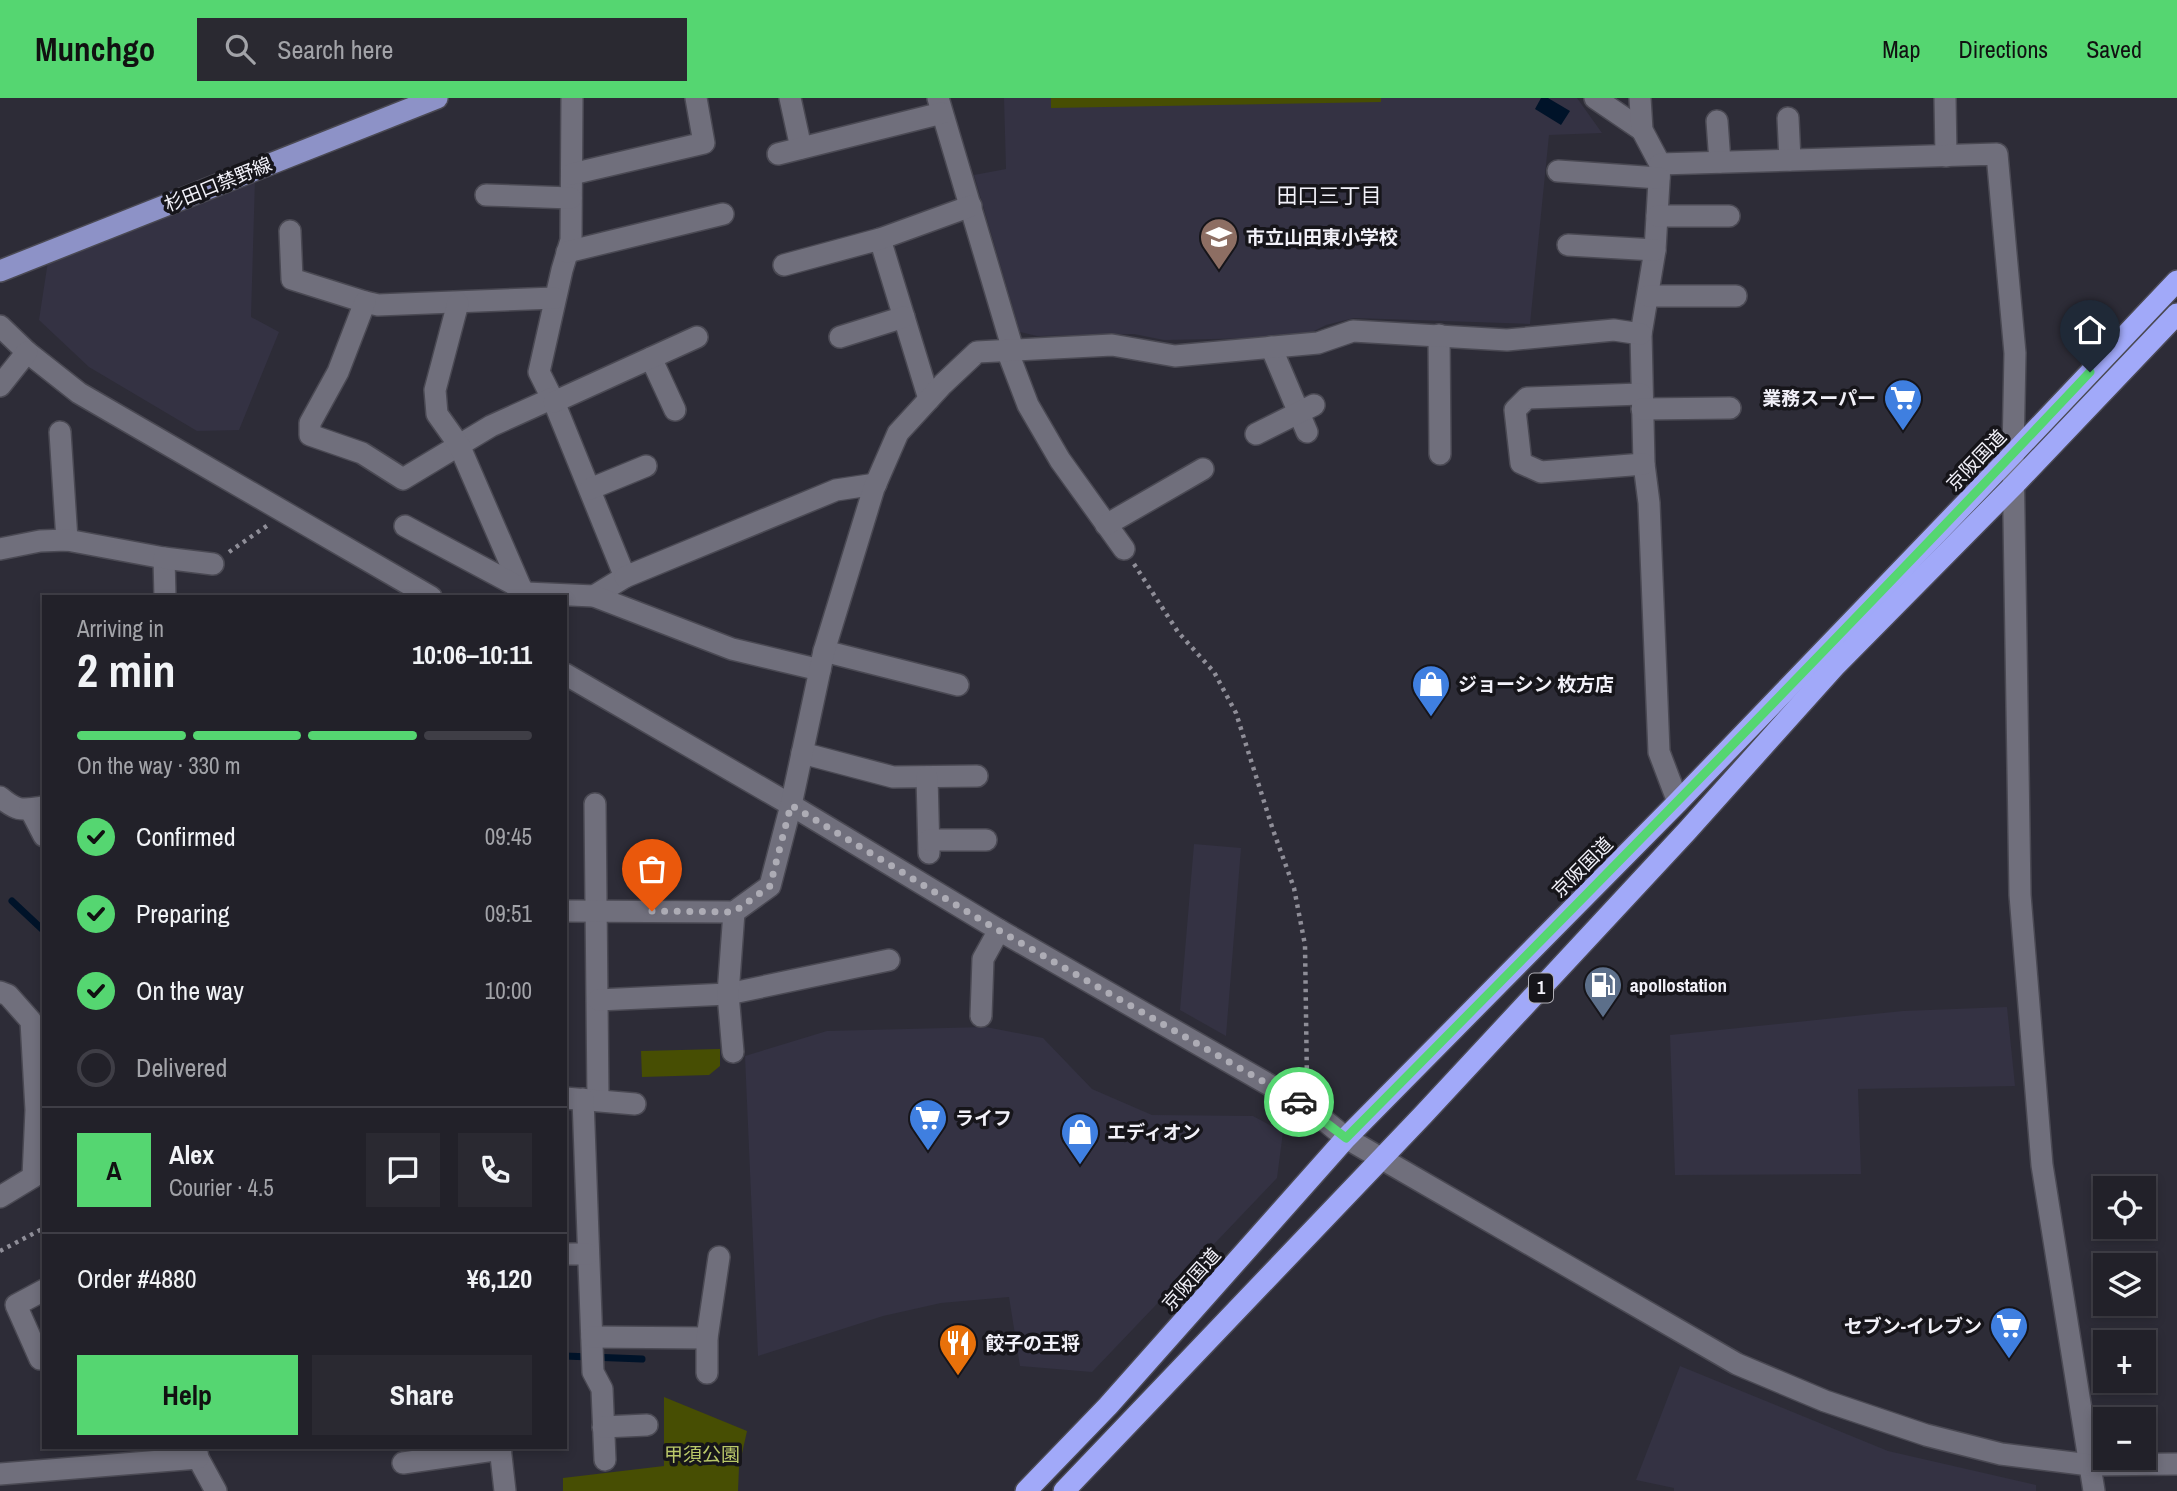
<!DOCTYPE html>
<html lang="en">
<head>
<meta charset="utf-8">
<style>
  body { margin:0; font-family:"Archivo Narrow","Noto Sans JP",sans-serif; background:#2a2931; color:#f1f3f6; height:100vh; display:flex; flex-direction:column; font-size:26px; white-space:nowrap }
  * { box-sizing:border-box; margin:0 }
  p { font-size:23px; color:#a2a3a8 }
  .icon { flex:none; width:38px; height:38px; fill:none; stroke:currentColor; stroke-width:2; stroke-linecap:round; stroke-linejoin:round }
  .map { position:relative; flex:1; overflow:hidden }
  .panel { position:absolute; left:42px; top:497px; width:525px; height:854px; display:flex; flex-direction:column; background:#222129; border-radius:0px; box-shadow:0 4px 10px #0003,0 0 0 2px #3f3e46 }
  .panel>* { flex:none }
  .fabs { position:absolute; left:2093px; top:1078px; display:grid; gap:14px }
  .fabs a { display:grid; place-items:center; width:63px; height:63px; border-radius:0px; background:#222129; box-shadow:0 4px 10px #0003,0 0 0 2px #3f3e46; font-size:35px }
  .pin { position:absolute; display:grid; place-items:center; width:60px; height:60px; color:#fff; margin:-72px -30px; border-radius:50% 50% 50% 0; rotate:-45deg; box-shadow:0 0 7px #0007 }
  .pin .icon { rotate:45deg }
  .courier { position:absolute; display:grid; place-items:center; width:70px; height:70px; margin:-35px; border:5px solid #55d671; border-radius:50%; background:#fff; color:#222; box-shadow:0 2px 9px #0007 }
  .head em { font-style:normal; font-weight:700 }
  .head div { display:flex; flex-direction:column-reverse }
  .head { display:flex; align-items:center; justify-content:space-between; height:119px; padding:0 35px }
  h1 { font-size:46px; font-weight:700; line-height:52px }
  .bar { display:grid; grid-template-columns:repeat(4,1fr); gap:10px 7px; align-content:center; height:84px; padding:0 35px }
  .bar i { height:9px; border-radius:5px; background:#3f3e46 }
  .bar .selected { background:#55d671 }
  .bar p { grid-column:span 4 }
  .line { display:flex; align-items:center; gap:18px; padding:0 35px; border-top:2px solid #3f3e46 }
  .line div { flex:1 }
  .round { display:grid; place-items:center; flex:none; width:74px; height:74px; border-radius:0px; background:#2a2931 }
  ol { padding:0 35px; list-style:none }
  li { display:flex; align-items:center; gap:21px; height:77px }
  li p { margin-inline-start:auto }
  li .icon { padding:7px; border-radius:50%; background:#55d671; color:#111; stroke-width:4 }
  li:last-child { color:#a2a3a8 }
  li i { width:38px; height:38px; border:4px solid #3f3e46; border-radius:50% }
  .button { display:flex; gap:14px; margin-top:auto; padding:14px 35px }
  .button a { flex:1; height:80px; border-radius:0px; background:#55d671; color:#111; font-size:28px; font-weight:700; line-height:80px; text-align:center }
  .button a+a { background:#2a2931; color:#f1f3f6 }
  header { display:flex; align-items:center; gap:42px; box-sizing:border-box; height:98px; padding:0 35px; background:#55d671; color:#111 }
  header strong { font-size:33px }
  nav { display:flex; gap:38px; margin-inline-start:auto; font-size:24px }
  .search { width:490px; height:63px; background:#2a2931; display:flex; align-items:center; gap:18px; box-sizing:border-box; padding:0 24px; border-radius:0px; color:#a2a3a8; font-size:26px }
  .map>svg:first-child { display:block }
</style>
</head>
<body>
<header>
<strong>Munchgo</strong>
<div class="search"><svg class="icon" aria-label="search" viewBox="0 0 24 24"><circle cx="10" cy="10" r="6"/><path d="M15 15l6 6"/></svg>Search here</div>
<nav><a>Map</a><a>Directions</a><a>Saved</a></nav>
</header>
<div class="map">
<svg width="2177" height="1393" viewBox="0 0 2177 1393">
  <rect width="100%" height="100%" fill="#2d2c37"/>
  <!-- built -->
  <g fill="#343243">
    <polygon points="1004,0 1577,0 1602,35 1549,37 1530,226 1354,220 1326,227 1302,239 1164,242 1134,236 1037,238 1020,234 974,77 1006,71"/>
    <polygon points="255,81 251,219 279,234 239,332 197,333 89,269 39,222 48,163"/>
    <polygon points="1194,746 1241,750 1226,938 1180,912"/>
    <polygon points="2007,909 2015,988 1858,991 1861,1076 1675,1077 1670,937 1903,913"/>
    <polygon points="986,929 1043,940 1092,991 1152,1017 1253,1018 1283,1034 1277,1080 1092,1274 1020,1268 1009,1199 941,1205 883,1218 758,1258 745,958 827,933"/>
    <polygon points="1680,1268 1888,1353 2036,1387 2036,1393 1674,1393 1674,1390 1636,1382"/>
  </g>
  <!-- green -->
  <g fill="#474e03">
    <polygon points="1051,0 1381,0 1381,4 1051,10"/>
    <polygon points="720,951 720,968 709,977 642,979 641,953"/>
    <polygon points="664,1299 747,1333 739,1369 738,1393 563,1393 563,1380 664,1368"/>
  </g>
  <!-- water -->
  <polygon fill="#001329" points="1541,0 1548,0 1570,13 1561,27 1535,11"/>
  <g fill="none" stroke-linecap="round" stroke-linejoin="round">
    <!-- stream -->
    <g stroke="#001329" stroke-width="7">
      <polyline points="12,803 44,833"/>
      <polyline points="565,1258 642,1261"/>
    </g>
    <defs>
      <g id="minor">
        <polyline points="572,0 571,142 562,172 539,274 554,304 625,479 594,498"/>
        <polyline points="790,0 801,50"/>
        <polyline points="938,0 1013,252"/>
        <polyline points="1595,0 1642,32"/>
        <polyline points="1640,0 1642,32 1660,66 1655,152 1641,236 1644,366 1649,405 1659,654 1678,704"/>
        <polyline points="1945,0 1946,58"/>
        <polyline points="1788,20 1790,62"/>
        <polyline points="1717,23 1720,64"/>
        <polyline points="778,56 942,15"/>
        <polyline points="1660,66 1997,56 2015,255 2013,356 2020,797 2042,1067 2094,1393"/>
        <polyline points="1558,73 1659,80"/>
        <polyline points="572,76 704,45 696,0"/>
        <polyline points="486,97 571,100"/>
        <polyline points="1657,118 1729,118"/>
        <polyline points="290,133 292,181 365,204 378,207 555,200"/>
        <polyline points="880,141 929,301"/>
        <polyline points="1568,147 1655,152"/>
        <polyline points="567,154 723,116"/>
        <polyline points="784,167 880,141 971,108"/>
        <polyline points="1648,198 1736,198"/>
        <polyline points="365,204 338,274 310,325 310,337 362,355 403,381 491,328 553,300"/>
        <polyline points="458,205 435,292 437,316 459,347 521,490 518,494"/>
        <polyline points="0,228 27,254 79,295 431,499"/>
        <polyline points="1439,237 1440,356"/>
        <polyline points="840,239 904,219"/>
        <polyline points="1271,249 1307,334"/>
        <polyline points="1007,252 1028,307 1060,362 1124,451"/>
        <polyline points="651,260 675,312"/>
        <polyline points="0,288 27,254"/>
        <polyline points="1641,296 1527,300 1515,312 1521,365 1541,374 1644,366"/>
        <polyline points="554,304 697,239"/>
        <polyline points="1642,311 1730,310"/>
        <polyline points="60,334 67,442"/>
        <polyline points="1256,336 1314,307"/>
        <polyline points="590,391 646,368"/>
        <polyline points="1106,427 1203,371"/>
        <polyline points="405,428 521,490 526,495 594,498 732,551 820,572"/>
        <polyline points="0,451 40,443 67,442 164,460 165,499"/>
        <polyline points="164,460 213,466"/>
        <polyline points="625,479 836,392 876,386"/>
        <polyline points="824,553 958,587"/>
        <polyline points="565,576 791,707 999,832 1308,1009 1346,1040 1737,1266 1825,1303 1926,1337 2001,1356 2090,1367 2177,1366"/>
        <polyline points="802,655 893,679 977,678"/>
        <polyline points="927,679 929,755"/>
        <path d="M0,699C18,714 21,712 44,709"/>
        <polyline points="595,706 598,1001"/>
        <polyline points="30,711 44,738"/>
        <polyline points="929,742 986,742"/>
        <polyline points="565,813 734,814 770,788 791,707 824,553 874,390 898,335 943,286 977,254 1112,247 1175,258 1318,245 1353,233 1507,242 1614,232 1641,236"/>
        <polyline points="0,894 8,897 31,923 36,1012 33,1079 0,1099"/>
        <polyline points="598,902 728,896 889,862"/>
        <polyline points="981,918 983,861 999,832"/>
        <polyline points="733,954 728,896 734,814"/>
        <polyline points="565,1000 635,1006"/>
        <polyline points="583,1001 593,1274 602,1291 605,1362"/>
        <polyline points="565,1156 588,1156"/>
        <polyline points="44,1192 16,1207 40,1261 44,1260"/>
        <polyline points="592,1239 707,1240"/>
        <polyline points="707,1275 707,1240 719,1159"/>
        <polyline points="603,1329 647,1327"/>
        <polyline points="196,1349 198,1360 216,1393"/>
        <polyline points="500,1349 505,1393"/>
        <polyline points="403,1365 501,1351"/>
        <polyline points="0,1376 198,1360"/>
      </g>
      <polyline id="major" points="0,173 437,0"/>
      <g id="highway">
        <polyline points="1026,1393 1108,1308 1346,1040 1678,704 2013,356 2177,183"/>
        <polyline points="1064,1393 1423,1017 1687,733 1836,567 2015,386 2177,216"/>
      </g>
    </defs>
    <!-- minor casing -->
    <use href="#minor" stroke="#4a4953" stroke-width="24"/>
    <!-- major casing -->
    <use href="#major" stroke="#4a4953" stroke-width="24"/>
    <!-- highway casing -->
    <use href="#highway" stroke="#4a4953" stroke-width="24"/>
    <!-- path -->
    <g stroke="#8f8e98" stroke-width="4.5" stroke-dasharray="3.5 5" stroke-linecap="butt">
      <polyline points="229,454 268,427"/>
      <polyline points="1134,466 1178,534 1214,574 1236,615 1273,732 1294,790 1305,847 1307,985"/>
      <polyline points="0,1153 44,1130"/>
    </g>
    <!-- minor -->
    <use href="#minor" stroke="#706f7c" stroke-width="21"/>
    <!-- major -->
    <use href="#major" stroke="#8d92c7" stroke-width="21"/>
    <!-- highway -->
    <use href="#highway" stroke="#a1a9f9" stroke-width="21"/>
  </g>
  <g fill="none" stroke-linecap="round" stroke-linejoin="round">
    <!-- done -->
    <polyline stroke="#adacb5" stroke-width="7" stroke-dasharray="0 12.6" points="652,813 734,814 770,788 791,707 986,825 1299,1004"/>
    <!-- route -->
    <path stroke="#55d671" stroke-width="9" d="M1299,1004L1346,1040C1597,787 1846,533 2090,274"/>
  </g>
  <!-- icons -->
  <defs>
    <symbol id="school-pin" viewBox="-11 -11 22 30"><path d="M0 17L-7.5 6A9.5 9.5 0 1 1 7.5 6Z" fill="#8d6e63" stroke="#16151a"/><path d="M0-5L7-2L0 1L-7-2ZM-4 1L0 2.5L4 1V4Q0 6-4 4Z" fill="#fff"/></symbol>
    <symbol id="supermarket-pin" viewBox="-11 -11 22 30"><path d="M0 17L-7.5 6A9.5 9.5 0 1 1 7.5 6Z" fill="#3f7fe0" stroke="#16151a"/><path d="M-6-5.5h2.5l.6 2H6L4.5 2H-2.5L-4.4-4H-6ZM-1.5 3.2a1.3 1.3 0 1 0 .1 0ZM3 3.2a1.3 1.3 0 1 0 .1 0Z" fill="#fff"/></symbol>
    <symbol id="shop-pin" viewBox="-11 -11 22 30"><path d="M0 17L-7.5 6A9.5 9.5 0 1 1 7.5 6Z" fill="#3f7fe0" stroke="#16151a"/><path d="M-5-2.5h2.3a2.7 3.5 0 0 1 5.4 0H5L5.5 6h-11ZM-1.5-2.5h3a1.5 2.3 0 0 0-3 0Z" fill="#fff"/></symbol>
    <symbol id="fuel-pin" viewBox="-11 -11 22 30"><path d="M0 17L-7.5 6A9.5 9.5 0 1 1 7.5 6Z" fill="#5c6f8a" stroke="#16151a"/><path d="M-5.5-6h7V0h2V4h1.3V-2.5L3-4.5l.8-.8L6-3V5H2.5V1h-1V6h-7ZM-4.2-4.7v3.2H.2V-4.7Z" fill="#fff"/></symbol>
    <symbol id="restaurant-pin" viewBox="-11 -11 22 30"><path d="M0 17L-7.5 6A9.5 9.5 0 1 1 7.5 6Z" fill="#e8710a" stroke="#16151a"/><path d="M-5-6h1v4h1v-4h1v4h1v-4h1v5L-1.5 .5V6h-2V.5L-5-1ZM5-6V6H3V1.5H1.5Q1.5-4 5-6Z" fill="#fff"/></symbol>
  </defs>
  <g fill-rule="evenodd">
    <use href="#school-pin" x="1197" y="117" width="44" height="60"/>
    <use href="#supermarket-pin" x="1881" y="278" width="44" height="60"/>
    <use href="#shop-pin" x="1409" y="564" width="44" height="60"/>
    <use href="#fuel-pin" x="1581" y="865" width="44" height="60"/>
    <use href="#supermarket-pin" x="906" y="998" width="44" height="60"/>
    <use href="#shop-pin" x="1058" y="1012" width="44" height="60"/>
    <use href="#supermarket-pin" x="1987" y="1206" width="44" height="60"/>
    <use href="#restaurant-pin" x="936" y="1223" width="44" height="60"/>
  </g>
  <g text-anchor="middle" stroke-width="7" stroke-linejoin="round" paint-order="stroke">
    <!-- shield labels -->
    <rect fill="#16151a" stroke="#b0afb6" stroke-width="2" x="1529" y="875.5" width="24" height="29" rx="5"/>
    <g font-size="18" font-weight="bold" fill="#f2f1f9">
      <text x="1541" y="896">1</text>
    </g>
    <!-- street labels -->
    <g font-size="19" fill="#f2f1f9" stroke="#16151a">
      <text transform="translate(218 86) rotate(-22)" y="7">杉田口禁野線</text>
      <text transform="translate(1976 362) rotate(-46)" y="7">京阪国道</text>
      <text transform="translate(1582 769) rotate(-45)" y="7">京阪国道</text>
      <text transform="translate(1191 1181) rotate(-48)" y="7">京阪国道</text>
    </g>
    <!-- poi labels -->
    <g font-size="19" font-weight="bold" fill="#f2f1f9" stroke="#16151a" text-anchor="start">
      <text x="1246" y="146">市立山田東小学校</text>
      <text x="1876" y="307" text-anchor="end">業務スーパー</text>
      <text x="1458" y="593">ジョーシン 枚方店</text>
      <text x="1630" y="894">apollostation</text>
      <text x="955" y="1027">ライフ</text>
      <text x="1107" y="1041">エディオン</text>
      <text x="1982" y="1235" text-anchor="end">セブン-イレブン</text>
      <text x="985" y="1252">餃子の王将</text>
    </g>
    <!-- park labels -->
    <g font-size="19" fill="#bac869" stroke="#16151a">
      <text x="702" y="1363">甲須公園</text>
    </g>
    <!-- neighbourhood labels -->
    <g font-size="21" fill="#f2f1f9" stroke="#16151a">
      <text x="1329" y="105">田口三丁目</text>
    </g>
  </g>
</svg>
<div class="fabs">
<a><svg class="icon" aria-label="locate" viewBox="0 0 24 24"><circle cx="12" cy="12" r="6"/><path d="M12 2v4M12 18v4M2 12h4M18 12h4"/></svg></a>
<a><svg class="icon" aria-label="layers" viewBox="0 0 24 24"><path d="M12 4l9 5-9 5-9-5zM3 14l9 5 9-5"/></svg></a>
<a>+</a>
<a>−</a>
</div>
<div class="pin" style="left:652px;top:813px;background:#ea580c"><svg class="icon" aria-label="bag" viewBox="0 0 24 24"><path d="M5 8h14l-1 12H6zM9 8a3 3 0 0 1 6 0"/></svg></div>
<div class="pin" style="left:2090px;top:274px;background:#1f2937"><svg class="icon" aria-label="home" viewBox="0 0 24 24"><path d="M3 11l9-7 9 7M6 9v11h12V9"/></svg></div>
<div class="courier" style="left:1299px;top:1004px"><svg class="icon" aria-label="car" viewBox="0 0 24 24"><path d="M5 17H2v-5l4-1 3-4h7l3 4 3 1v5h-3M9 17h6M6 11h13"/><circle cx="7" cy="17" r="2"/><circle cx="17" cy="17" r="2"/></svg></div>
<section class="panel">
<div class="head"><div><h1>2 min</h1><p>Arriving in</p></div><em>10:06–10:11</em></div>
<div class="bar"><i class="selected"></i><i class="selected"></i><i class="selected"></i><i></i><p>On the way · 330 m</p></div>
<ol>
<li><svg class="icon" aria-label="check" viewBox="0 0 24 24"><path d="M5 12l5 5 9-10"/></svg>Confirmed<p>09:45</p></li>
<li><svg class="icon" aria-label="check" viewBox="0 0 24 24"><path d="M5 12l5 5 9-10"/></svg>Preparing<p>09:51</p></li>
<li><svg class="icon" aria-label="check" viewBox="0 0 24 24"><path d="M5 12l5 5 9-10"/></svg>On the way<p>10:00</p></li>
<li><i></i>Delivered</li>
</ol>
<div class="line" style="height:126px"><b class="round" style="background:#55d671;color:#111">A</b><div><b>Alex</b><p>Courier · 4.5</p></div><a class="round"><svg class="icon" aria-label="chat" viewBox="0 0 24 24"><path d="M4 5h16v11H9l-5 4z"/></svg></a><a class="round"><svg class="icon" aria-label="phone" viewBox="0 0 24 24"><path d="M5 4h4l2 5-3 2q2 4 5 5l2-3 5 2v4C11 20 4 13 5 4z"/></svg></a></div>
<div class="line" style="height:91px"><div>Order #4880</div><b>¥6,120</b></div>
<div class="button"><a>Help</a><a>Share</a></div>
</section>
</div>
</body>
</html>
